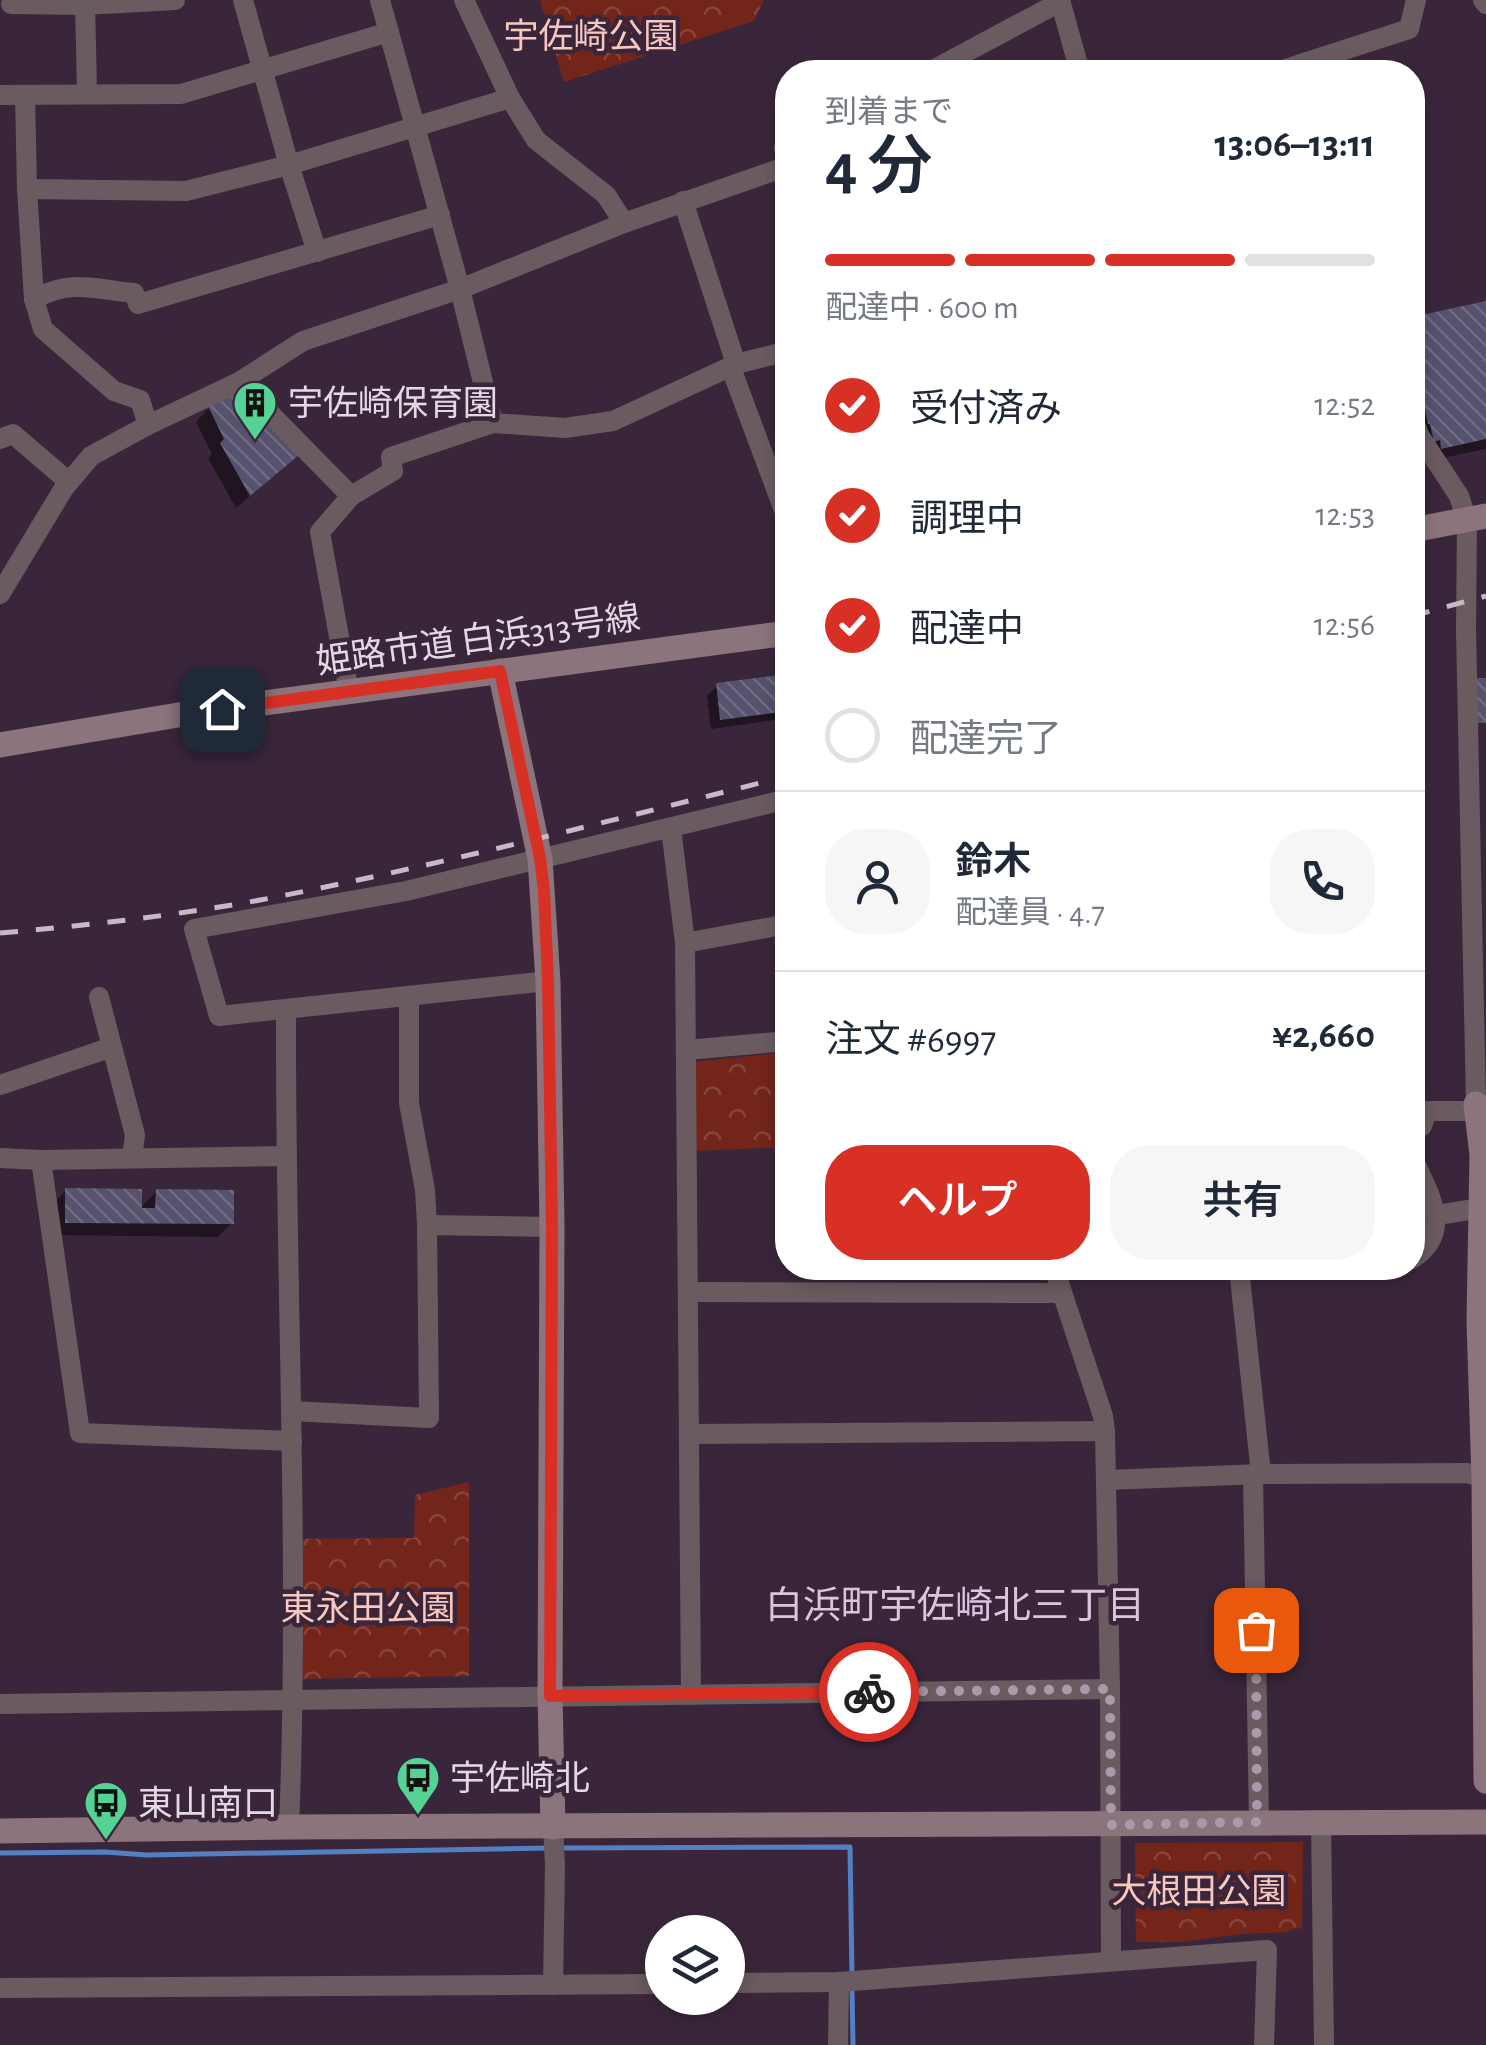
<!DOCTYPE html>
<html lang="ja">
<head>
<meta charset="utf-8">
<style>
  body { margin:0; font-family:"Alegreya Sans","Noto Sans JP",sans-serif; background:#f6f6f7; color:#1f2937; height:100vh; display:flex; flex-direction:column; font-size:38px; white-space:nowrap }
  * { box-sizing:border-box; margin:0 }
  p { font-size:32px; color:#747a83 }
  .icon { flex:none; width:55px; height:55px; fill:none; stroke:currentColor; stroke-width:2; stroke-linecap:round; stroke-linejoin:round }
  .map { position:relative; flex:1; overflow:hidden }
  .sheet { position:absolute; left:775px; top:60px; width:650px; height:1220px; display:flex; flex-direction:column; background:#fff; border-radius:40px; box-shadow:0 5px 15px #0003 }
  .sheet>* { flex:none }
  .fabs { position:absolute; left:645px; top:1915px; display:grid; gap:20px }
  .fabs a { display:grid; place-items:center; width:100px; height:100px; border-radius:50%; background:#fff; box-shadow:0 5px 15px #0003; font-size:50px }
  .pin { position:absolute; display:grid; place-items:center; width:85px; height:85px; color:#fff; margin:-42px; border-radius:20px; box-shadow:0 5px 15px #0006 }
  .courier { position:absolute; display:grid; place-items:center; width:100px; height:100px; margin:-50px; border:8px solid #d93025; border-radius:50%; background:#fff; color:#222; box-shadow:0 2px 12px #0007 }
  .overview em { font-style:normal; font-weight:600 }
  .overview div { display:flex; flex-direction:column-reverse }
  .overview { display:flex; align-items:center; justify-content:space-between; height:170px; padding:0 50px }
  h1 { font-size:65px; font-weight:600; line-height:75px }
  .bar { display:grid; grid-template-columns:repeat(4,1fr); gap:15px 10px; align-content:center; height:120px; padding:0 50px }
  .bar i { height:12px; border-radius:8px; background:#e0e1e3 }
  .bar .on { background:#d93025 }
  .bar p { grid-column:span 4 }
  .line { display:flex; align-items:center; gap:25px; padding:0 50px; border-top:2px solid #e0e1e3 }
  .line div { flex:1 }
  .round { display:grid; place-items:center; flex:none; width:105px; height:105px; border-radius:40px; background:#f6f6f7 }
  ol { padding:0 50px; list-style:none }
  li { display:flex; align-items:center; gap:30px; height:110px }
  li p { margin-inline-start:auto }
  li .icon { padding:10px; border-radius:50%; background:#d93025; color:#fff; stroke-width:4 }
  li:last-child { color:#747a83 }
  li i { width:55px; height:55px; border:5px solid #e0e1e3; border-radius:50% }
  .cta { display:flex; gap:20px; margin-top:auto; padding:20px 50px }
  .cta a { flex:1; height:115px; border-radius:40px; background:#d93025; color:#fff; font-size:40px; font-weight:600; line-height:115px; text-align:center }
  .cta a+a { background:#f6f6f7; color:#1f2937 }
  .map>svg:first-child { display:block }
</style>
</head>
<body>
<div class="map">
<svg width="1486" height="2045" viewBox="0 0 1486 2045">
  <defs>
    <pattern id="park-crowns" width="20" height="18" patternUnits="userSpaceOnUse" patternTransform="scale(2.5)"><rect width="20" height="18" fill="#73251a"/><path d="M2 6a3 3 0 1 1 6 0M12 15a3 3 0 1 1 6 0" fill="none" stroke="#87443b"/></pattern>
    <pattern id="building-back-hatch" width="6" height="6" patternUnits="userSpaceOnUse" patternTransform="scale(2.5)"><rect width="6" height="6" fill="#56526d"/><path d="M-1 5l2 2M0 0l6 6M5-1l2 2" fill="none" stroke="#6e6a82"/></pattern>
  </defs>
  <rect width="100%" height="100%" fill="#3a263b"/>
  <!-- park -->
  <g fill="url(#park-crowns)">
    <polygon points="540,0 764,0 754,21 564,82"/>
    <polygon points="787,1052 787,1147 693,1151 692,1062"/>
    <polygon points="469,1482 469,1676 298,1679 298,1539 414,1538 415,1495"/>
    <polygon points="1303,1842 1302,1929 1295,1928 1288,1932 1241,1934 1182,1942 1136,1942 1135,1843"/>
  </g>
  <!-- shadow -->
  <g fill="#0007">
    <polygon points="1486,305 1486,449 1428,461 1412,429 1412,324"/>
    <polygon points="209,408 283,467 236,508 208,458 212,454 196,422"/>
    <polygon points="788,676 788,718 711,729 707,696 717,686"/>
    <polygon points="66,1190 139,1209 157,1191 232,1223 218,1237 52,1235 53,1204"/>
  </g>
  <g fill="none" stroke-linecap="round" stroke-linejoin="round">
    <!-- stream -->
    <g stroke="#547fc1" stroke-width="5">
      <polyline points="562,1848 850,1847 852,1977"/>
      <polyline points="0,1853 105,1852 147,1855 551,1848"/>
      <polyline points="852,1988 853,2045"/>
    </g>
  </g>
  <!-- building -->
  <g fill="url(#building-back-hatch)">
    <polygon points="1486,301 1486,439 1441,449 1440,440 1434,442 1430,424 1428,424 1412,354 1412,323 1417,316"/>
    <polygon points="239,389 300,454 250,496 220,443 224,439 208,406"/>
    <polygon points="788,674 788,711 720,720 716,683"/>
    <polygon points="1473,678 1486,678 1486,723 1476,723"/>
    <polygon points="65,1188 142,1189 142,1208 155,1208 156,1189 234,1190 234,1224 65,1223"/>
  </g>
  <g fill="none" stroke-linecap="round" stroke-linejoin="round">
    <!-- street -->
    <g stroke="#6a5b60" stroke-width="20">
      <polyline points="85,0 87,94"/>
      <polyline points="243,0 289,165 317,252"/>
      <polyline points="380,0 460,289 493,423"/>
      <polyline points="464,0 510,98 536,140 606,195 624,223"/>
      <polyline points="1060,0 1080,72"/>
      <polyline points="1483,0 1486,4"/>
      <polyline points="11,4 84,5 175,0"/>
      <polyline points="929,72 1060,2"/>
      <polyline points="1276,72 1409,29 1416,0"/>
      <polyline points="0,95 181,94 389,32"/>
      <polyline points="25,95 27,189 34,299 43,329 114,391 140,400 148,425"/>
      <polyline points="788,146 784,148 788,159"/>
      <polyline points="27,189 186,191 289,165 510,98"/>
      <polyline points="683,201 736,364"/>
      <path d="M34,299C71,279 94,289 134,293L138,304L440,215"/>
      <polyline points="731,368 788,521"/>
      <polyline points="239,382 351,496"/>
      <polyline points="1412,416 1419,435 1459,496 1467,520 1466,630 1476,1104 1486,1104"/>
      <polyline points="0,439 13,434 69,482"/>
      <polyline points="0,594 64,488 91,456 148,425 239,382 303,341 460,289 624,223 788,166"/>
      <polyline points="349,692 320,532 351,496 393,471 391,457 493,423 565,428 613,421 736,364 788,351"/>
      <polyline points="671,828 685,943 691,1695"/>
      <polyline points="685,943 788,924"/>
      <polyline points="548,981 219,1016 194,929 406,891 788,799"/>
      <polyline points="99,997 135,1135 132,1158"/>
      <polyline points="409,997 409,1103 425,1190 427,1225"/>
      <path d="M286,1010C285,1283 300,1555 289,1827"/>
      <polyline points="686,1050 788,1041"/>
      <polyline points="0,1085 112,1047"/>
      <polyline points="1412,1111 1476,1111"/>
      <polyline points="1412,1131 1422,1126 1427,1111"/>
      <path d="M1412,1156C1428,1193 1455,1231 1412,1259"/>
      <polyline points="0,1158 41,1160 286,1156"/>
      <polyline points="41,1160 80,1433 292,1441"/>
      <polyline points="1437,1215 1481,1208"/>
      <polyline points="1054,1268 1103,1416 1105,1431 1110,1689 1111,1961"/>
      <polyline points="1239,1268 1261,1474"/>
      <polyline points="688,1292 1062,1293"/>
      <polyline points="292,1411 429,1418 427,1225 552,1227"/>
      <polyline points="689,1434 1105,1431"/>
      <polyline points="1253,1475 1259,1822"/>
      <polyline points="1107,1480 1261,1474 1467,1473 1486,1478"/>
      <polyline points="0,1704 1110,1689"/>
      <polyline points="1321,1823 1324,2045"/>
      <polyline points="553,1827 555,1865 553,1985"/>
      <polyline points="728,1983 839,1982 1267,1950 1264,2045"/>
      <polyline points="0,1988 662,1984"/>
      <polyline points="838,2045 839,1982"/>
    </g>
    <!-- secondary -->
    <g stroke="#8b747b" stroke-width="25">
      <polyline points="1412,530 1486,516"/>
      <polyline points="500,671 540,859 548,981 552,1227 550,1696 553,1827"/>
      <polyline points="0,745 190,713 788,633"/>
      <polyline points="1476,1104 1482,1155 1479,1321 1484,1478 1486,1781"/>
      <polyline points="0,1831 289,1827 1486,1822"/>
    </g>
    <!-- rail -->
    <g stroke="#c7b9c8" stroke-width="5" stroke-dasharray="18 18" stroke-linecap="butt">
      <polyline points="1412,616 1486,596"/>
      <path d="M0,933C91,925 181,915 271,898C445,864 616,819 788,776"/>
    </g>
  </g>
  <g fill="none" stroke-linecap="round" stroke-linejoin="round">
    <!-- done -->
    <polyline stroke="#a99aaa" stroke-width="10" stroke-dasharray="0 18" points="869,1692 1110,1689 1111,1825 1257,1822 1256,1630"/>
    <!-- route -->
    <polyline stroke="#d93025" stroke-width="12" points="222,709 500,671 540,858 544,891 548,981 552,1227 550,1696 869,1692"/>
  </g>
  <!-- icons -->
  <defs>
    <symbol id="building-pin" viewBox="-11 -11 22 30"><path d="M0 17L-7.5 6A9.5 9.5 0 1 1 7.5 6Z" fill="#54d395" stroke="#3a263b"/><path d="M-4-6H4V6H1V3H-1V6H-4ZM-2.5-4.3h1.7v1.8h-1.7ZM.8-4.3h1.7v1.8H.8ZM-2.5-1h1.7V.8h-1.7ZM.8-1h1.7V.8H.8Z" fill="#111"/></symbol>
    <symbol id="bus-pin" viewBox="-11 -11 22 30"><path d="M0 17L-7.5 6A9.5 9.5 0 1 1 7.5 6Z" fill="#54d395" stroke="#3a263b"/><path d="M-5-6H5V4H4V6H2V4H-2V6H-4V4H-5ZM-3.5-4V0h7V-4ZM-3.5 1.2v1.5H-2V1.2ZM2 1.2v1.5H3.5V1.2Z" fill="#111"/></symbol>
  </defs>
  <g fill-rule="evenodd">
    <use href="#building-pin" x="230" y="378" width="50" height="68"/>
    <use href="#bus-pin" x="393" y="1753" width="50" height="68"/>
    <use href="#bus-pin" x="81" y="1778" width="50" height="68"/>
  </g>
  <g text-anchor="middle" stroke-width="9" stroke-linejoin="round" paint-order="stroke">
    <!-- park labels -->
    <g font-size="35" fill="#f8c8be" stroke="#3a263b">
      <text x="591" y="48">宇佐崎公園</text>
      <text x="368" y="1620">東永田公園</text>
      <text x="1199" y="1903">大根田公園</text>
    </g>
    <!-- poi labels -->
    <g font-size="35" fill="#e5d8e5" stroke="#3a263b" text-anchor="start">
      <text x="288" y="415">宇佐崎保育園</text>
      <text x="450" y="1790">宇佐崎北</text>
      <text x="138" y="1815">東山南口</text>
    </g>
    <!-- street labels -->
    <g font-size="35" fill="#e5d8e5" stroke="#3a263b">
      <text transform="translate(478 639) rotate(-8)" y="12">姫路市道 白浜313号線</text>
    </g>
    <!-- neighbourhood labels -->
    <g font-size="38" fill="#ddc4de" stroke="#3a263b">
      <text x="955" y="1618">白浜町宇佐崎北三丁目</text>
    </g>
  </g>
</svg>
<div class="fabs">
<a><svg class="icon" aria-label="layers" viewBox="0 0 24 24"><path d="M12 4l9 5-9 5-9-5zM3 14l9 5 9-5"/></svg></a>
</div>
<div class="pin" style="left:1256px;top:1630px;background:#ea580c"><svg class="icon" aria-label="bag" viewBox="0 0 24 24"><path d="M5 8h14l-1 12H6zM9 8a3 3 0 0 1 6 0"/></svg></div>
<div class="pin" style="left:222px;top:709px;background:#1f2937"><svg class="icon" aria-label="home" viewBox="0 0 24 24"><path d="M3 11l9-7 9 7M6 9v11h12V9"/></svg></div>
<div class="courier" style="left:869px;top:1692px"><svg class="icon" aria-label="bike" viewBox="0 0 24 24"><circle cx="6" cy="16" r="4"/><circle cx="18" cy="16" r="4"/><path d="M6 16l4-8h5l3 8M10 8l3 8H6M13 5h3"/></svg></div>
<section class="sheet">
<div class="overview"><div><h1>4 分</h1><p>到着まで</p></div><em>13:06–13:11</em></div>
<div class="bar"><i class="on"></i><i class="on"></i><i class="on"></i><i></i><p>配達中 · 600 m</p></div>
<ol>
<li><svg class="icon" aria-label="check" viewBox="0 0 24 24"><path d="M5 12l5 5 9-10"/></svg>受付済み<p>12:52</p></li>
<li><svg class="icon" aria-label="check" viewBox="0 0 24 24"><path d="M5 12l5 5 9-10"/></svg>調理中<p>12:53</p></li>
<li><svg class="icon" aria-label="check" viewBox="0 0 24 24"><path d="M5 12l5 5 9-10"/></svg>配達中<p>12:56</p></li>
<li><i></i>配達完了</li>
</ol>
<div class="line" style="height:180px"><a class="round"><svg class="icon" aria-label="person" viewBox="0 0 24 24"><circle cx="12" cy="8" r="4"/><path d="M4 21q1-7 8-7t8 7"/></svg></a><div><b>鈴木</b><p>配達員 · 4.7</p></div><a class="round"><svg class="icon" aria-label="phone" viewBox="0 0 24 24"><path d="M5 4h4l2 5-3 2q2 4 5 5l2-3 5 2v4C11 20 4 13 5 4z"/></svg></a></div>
<div class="line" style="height:130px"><div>注文 #6997</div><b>¥2,660</b></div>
<div class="cta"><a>ヘルプ</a><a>共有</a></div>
</section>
</div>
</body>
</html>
